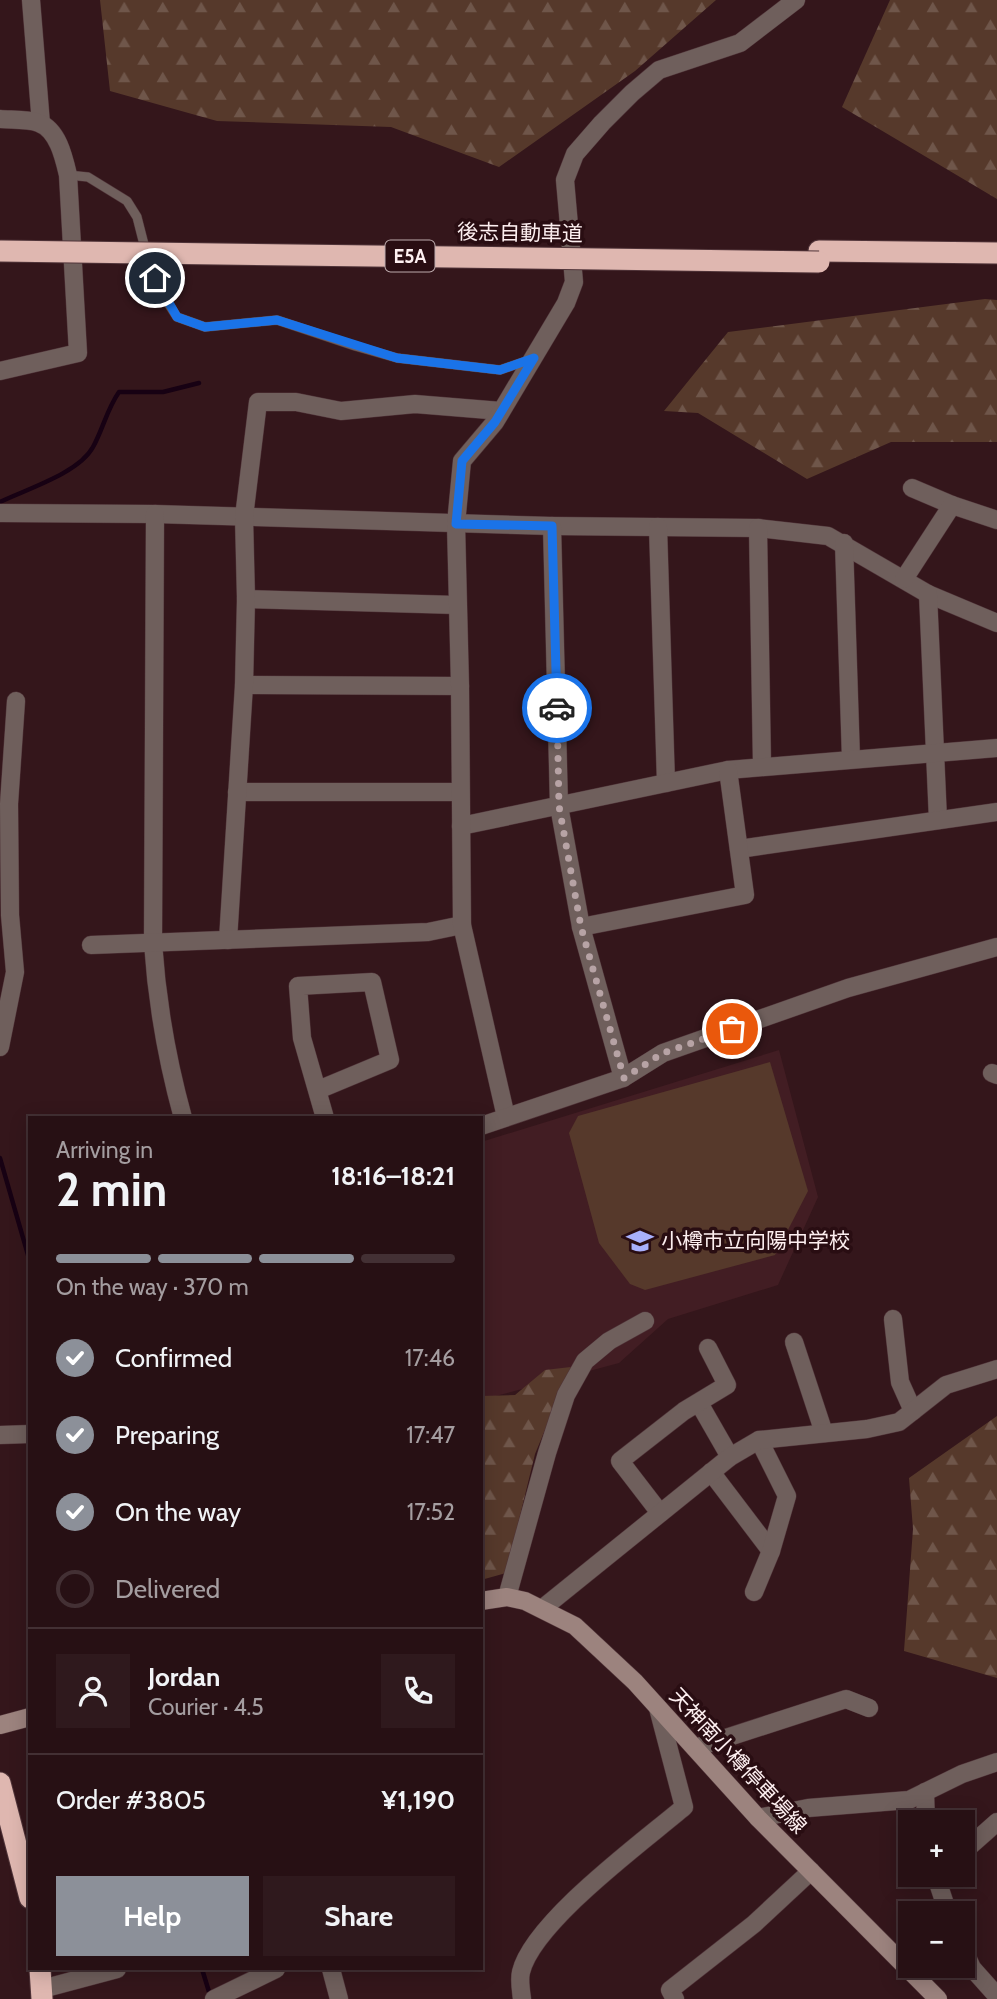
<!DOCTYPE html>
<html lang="en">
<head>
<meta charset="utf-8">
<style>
  body { margin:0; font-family:Cabin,"Noto Sans JP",sans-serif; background:#2f191d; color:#f1f3f6; height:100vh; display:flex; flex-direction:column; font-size:26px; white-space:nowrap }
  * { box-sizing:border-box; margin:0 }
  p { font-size:23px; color:#a49da0 }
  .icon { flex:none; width:38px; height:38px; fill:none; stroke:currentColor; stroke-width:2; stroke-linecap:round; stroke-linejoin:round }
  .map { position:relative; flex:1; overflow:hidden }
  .panel { position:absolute; left:28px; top:1116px; width:455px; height:854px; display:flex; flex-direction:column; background:#271014; border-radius:0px; box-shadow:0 4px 18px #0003,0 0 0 2px #433034 }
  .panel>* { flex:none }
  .tools { position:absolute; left:898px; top:1810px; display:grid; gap:14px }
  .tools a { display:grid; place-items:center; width:77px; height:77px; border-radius:0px; background:#271014; box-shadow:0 4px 18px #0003,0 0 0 2px #433034; font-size:35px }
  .pin { position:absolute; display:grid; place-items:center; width:60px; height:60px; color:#fff; margin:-30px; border:4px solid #fff; border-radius:50%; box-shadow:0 2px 7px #0007 }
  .courier { position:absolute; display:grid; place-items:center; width:70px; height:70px; margin:-35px; border:5px solid #1a73e8; border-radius:50%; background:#fff; color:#222; box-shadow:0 2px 9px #0007 }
  .head em { font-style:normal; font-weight:800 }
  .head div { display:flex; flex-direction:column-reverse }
  .head { display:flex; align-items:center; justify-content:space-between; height:119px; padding:0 28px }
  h1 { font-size:46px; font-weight:800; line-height:52px }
  .bar { display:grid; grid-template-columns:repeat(4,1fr); gap:10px 7px; align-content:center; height:84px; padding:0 28px }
  .bar i { height:9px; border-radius:5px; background:#433034 }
  .bar .current { background:#8c9099 }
  .bar p { grid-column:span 4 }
  .line { display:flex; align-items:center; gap:18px; padding:0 28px; border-top:2px solid #433034 }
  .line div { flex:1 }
  .round { display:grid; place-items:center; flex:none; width:74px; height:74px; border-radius:0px; background:#2f191d }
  ol { padding:0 28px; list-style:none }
  li { display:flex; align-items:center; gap:21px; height:77px }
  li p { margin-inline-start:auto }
  li .icon { padding:7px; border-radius:50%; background:#8c9099; color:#fff; stroke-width:4 }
  li:last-child { color:#a49da0 }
  li i { width:38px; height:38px; border:4px solid #433034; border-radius:50% }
  .primary-button { display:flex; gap:14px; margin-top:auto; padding:14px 28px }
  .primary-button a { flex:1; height:80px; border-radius:0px; background:#8c9099; color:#fff; font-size:28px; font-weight:800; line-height:80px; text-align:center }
  .primary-button a+a { background:#2f191d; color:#f1f3f6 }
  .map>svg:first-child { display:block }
</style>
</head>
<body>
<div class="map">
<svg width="997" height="1999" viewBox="0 0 997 1999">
  <defs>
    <pattern id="forest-firs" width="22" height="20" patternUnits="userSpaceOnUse" patternTransform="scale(1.75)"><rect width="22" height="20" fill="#56392b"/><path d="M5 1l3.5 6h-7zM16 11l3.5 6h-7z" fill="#6f564a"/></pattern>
  </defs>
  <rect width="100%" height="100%" fill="#34161b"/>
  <!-- built -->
  <polygon fill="#421d23" points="779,1050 818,1197 778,1285 668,1319 619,1363 481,1400 481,1142"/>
  <!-- grass -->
  <polygon fill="#56392b" points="770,1062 808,1191 775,1255 645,1290 630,1284 599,1243 569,1133 578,1116"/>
  <!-- forest -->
  <g fill="url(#forest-firs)">
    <polygon points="100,0 716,0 635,71 499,167 391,127 217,121 110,91"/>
    <polygon points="890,0 997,0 997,199 842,107"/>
    <polygon points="985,299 997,300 997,442 891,442 807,479 698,413 664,411 728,332"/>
    <polygon points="571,1367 535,1454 506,1573 481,1580 481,1396 515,1395 545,1370"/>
    <polygon points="997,1416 997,1678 904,1651 913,1529 909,1478"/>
  </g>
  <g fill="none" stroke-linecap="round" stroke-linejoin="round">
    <!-- stream -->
    <g stroke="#170113" stroke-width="4.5">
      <path d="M0,502C27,489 79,473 93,447C103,429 107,409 119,392H163L199,383"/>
      <polyline points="0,1158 30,1262"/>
      <polyline points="202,1969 210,1995"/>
    </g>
    <defs>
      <polyline id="lane" points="68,175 88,177 127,201 137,217 149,264 161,292 177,317 205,327 277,320 355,346 397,358 500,370 529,360"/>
      <g id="street">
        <polyline points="31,0 41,124"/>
        <path d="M0,119C12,120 28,119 39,123C58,130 64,158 68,175L78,353L0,371"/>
        <polyline points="912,488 952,505 997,520"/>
        <polyline points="0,513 155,514 552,526 758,528 828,536 928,594 997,623"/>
        <path d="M155,514L153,943C157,1003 167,1060 183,1118"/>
        <polyline points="552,526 559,806 581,927 623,1078"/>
        <polyline points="658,527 666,783"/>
        <polyline points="758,528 762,765"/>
        <polyline points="844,543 851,759"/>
        <polyline points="904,579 952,505"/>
        <polyline points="928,594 938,820"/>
        <polyline points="246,599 457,605"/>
        <polyline points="244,685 460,686"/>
        <polyline points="237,792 460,792"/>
        <polyline points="461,826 728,770 997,748"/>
        <polyline points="739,849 997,812"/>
        <polyline points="581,927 745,895 728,770"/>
        <polyline points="228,940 244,685 246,599 244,517 258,402 296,402 341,411 415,404 501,411"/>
        <polyline points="91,945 428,932 462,925"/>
        <polyline points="0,1047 15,972 10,915 9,804 16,701"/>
        <polyline points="992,1073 997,1075"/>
        <polyline points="318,1090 390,1060 372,982 298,986 302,1038 325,1118"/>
        <polyline points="506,1117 462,925 460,686 456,524 462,461 495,422 566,303 574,282 565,180 575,154 602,123 632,93 659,70 740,43 796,0"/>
        <polyline points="481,1126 623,1078 663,1053 848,988 997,947"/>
        <polyline points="893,1319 900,1382 913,1411"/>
        <polyline points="794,1342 824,1433"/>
        <polyline points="699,1403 730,1457"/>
        <polyline points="0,1435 30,1434"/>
        <polyline points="711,1472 771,1551"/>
        <polyline points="660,1513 620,1461 684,1411 727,1385 708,1348"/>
        <polyline points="754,1592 771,1551 787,1496 759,1440"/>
        <polyline points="507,1597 547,1453 566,1395 585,1361 609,1341 645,1321"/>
        <polyline points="543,1608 730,1457 759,1440 867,1429 899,1422 946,1385 997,1369"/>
        <polyline points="695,1748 846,1699 869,1708"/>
        <polyline points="925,1792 926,1822"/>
        <polyline points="758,1818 808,1808 909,1800 962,1774 997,1762"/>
        <polyline points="962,1853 997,1822"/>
        <polyline points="935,1874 948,1913"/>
        <polyline points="962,1946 972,1968 997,1996"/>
        <polyline points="331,1969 339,1999"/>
        <polyline points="42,1989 117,1969"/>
        <polyline points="214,1999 276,1969"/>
        <path d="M522,1999C521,1991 519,1980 521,1972C533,1922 644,1841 684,1807L658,1708"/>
        <polyline points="675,1999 670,1990 754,1924 811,1871"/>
      </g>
      <g id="secondary">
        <polyline points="481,1601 507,1597 525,1601 575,1626 635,1682 758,1818 938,1999"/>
        <polyline points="0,1725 30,1717"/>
      </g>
      <g id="highway">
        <polyline points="819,251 997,253"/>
        <polyline points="0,1783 30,1898"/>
        <polyline points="40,1969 42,1999"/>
      </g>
    </defs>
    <!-- lane casing -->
    <use href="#lane" stroke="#503439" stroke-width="10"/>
    <!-- street casing -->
    <use href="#street" stroke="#503439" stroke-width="19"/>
    <!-- secondary casing -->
    <use href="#secondary" stroke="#503439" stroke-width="19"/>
    <!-- highway casing -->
    <use href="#highway" stroke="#503439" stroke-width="23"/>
    <!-- lane -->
    <use href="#lane" stroke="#6f5f5c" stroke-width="9"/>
    <!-- street -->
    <use href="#street" stroke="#6f5f5c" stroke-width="18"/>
    <!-- secondary -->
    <use href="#secondary" stroke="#9c837e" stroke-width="18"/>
    <!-- highway -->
    <use href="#highway" stroke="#dfb7b0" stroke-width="21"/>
    <defs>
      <polyline id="highway-bridge" points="0,251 819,262"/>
    </defs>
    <!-- highway-bridge casing -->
    <use href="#highway-bridge" stroke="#503439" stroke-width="23" stroke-linecap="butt"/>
    <!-- highway-bridge -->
    <use href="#highway-bridge" stroke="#dfb7b0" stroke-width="21"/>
  </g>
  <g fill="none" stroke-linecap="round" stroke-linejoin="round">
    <!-- done -->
    <polyline stroke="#b7a3a5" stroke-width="7" stroke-dasharray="0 12.6" points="557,708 559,806 581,927 624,1078 663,1053 732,1029"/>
    <!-- route -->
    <polyline stroke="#1a73e8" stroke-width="9" points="155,278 177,317 205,327 277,320 397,358 500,370 534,358 495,422 462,461 456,524 552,526 557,708"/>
  </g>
  <!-- icons -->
  <defs>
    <symbol id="school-bare" viewBox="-9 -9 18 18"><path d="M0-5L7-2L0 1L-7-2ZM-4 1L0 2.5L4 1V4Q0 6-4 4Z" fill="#a8b0fc" stroke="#290d12" stroke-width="2.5" paint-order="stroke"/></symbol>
  </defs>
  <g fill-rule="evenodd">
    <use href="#school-bare" x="621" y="1222" width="38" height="38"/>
  </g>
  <g text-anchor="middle" stroke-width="7" stroke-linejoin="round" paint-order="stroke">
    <!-- shield labels -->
    <rect fill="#290d12" stroke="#bdabad" stroke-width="2" x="385.5" y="240.5" width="49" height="31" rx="5"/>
    <g font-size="19" font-weight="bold" fill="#fdeff0">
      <text x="410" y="263">E5A</text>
    </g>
    <!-- street labels -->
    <g font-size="21" fill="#fdeff0" stroke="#290d12">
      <text transform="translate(520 233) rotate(1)" y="7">後志自動車道</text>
      <text transform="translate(738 1761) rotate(47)" y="7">天神南小樽停車場線</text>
    </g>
    <!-- poi labels -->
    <g font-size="21" fill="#fdeff0" stroke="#290d12" text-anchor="start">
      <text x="661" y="1248">小樽市立向陽中学校</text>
    </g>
  </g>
</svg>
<div class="tools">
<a>+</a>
<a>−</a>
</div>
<div class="pin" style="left:732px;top:1029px;background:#ea580c"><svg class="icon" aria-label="bag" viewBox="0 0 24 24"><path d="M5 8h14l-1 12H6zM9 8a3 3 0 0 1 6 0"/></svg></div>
<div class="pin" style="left:155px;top:278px;background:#1f2937"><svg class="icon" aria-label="home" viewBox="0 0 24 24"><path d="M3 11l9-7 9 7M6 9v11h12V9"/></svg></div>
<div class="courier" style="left:557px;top:708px"><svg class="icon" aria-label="car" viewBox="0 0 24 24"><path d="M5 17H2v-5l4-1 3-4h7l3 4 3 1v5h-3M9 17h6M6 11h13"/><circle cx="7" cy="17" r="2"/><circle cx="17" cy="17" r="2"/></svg></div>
<section class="panel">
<div class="head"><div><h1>2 min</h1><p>Arriving in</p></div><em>18:16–18:21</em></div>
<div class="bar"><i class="current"></i><i class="current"></i><i class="current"></i><i></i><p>On the way · 370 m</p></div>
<ol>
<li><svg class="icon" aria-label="check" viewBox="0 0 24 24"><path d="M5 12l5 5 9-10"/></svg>Confirmed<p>17:46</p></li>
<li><svg class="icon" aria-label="check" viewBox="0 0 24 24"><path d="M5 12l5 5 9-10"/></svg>Preparing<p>17:47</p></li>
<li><svg class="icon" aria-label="check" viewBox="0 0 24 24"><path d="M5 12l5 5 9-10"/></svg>On the way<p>17:52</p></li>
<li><i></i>Delivered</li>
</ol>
<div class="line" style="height:126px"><a class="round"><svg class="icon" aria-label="person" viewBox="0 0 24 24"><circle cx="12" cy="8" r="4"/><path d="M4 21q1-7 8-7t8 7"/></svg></a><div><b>Jordan</b><p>Courier · 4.5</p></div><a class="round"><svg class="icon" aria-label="phone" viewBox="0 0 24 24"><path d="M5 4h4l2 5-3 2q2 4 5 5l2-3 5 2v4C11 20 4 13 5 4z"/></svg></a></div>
<div class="line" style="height:91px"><div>Order #3805</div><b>¥1,190</b></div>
<div class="primary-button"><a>Help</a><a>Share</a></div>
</section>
</div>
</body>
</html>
